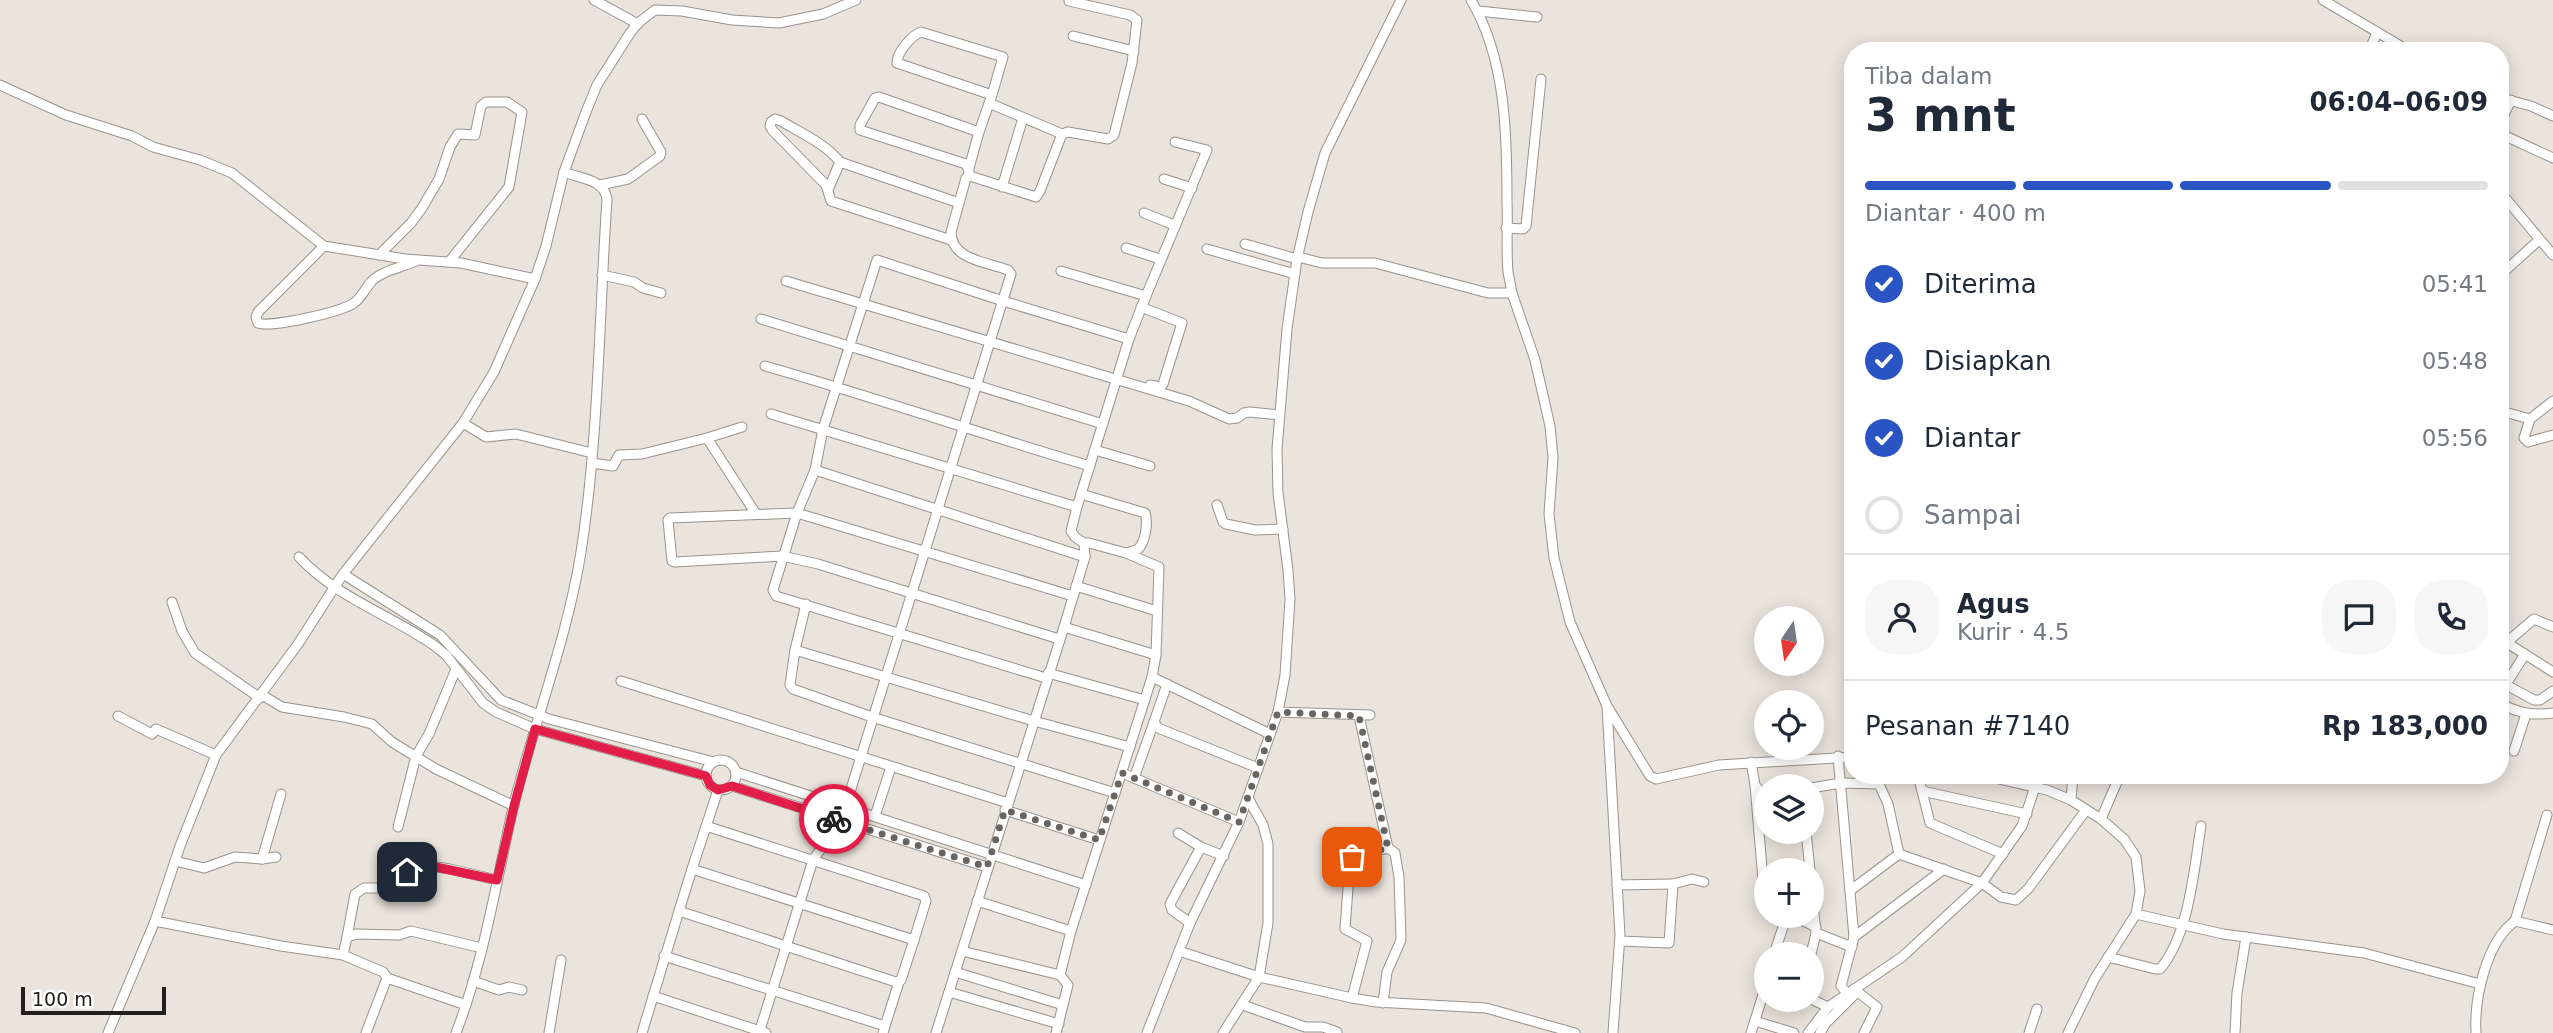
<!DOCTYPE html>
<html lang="id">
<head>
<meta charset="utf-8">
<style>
  body { margin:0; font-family:"DejaVu Sans",sans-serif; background:#f6f6f7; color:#1f2937; height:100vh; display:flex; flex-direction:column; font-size:26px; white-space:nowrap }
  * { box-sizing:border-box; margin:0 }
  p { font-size:23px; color:#747a83 }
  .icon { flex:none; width:38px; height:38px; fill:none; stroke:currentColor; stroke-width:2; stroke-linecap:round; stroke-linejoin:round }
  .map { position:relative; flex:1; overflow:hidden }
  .details { position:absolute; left:1844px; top:42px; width:665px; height:742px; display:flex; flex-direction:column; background:#fff; border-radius:28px; box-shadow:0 4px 18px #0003 }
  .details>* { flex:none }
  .needle { width:46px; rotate:193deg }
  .buttons { position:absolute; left:1754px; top:606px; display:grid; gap:14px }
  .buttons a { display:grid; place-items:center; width:70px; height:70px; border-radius:50%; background:#fff; box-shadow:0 4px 18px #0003; font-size:35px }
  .scale { position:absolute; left:21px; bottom:18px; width:145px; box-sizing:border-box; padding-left:7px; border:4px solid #22201d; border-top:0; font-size:19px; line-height:24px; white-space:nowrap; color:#22201d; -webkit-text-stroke:5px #fff; paint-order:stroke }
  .pin { position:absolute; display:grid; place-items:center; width:60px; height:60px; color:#fff; margin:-30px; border-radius:14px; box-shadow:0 4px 10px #0006 }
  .courier { position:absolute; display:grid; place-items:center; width:70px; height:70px; margin:-35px; border:5px solid #e11d48; border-radius:50%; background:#fff; color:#222; box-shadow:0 2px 9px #0007 }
  .overview em { font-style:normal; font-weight:800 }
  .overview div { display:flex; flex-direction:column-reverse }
  .overview { display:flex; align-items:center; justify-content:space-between; height:119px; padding:0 21px }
  h1 { font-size:46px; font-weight:800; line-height:52px }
  .bar { display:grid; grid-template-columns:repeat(4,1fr); gap:10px 7px; align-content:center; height:84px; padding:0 21px }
  .bar i { height:9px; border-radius:5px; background:#e0e1e3 }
  .bar .active { background:#2a54c3 }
  .bar p { grid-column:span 4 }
  .line { display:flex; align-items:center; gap:18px; padding:0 21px; border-top:2px solid #e0e1e3 }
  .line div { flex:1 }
  .round { display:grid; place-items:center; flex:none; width:74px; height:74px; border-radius:28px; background:#f6f6f7 }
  ol { padding:0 21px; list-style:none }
  li { display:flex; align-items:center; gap:21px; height:77px }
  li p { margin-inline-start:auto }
  li .icon { padding:7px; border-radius:50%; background:#2a54c3; color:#fff; stroke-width:4 }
  li:last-child { color:#747a83 }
  li i { width:38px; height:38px; border:4px solid #e0e1e3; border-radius:50% }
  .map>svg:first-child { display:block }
</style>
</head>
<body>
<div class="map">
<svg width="2553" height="1033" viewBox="0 0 2553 1033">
  <rect width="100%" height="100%" fill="#eae4dc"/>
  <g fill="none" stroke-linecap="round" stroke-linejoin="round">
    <defs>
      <g id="street">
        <polyline points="594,0 638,24"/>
        <path d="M1471,0C1506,59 1507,134 1507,201C1508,225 1506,248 1508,272L1512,293L1535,360L1550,426L1553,458L1549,514L1554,558L1570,622L1607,706L1620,935L1613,1033"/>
        <polyline points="2323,0 2409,51"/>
        <polyline points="1478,11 1537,17"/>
        <polyline points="1073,36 1134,51"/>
        <polyline points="2369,51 2377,33"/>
        <polyline points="0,85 66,115 132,136 153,147 200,160 232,173 324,246 405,259 461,263 535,279"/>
        <polyline points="2501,98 2531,106 2553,116"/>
        <polyline points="989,103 1062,134"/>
        <polyline points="2501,121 2511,100"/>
        <path d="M979,132L992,95L897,63C897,52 911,36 921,32L1003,57L992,95"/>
        <polyline points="2501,134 2553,158"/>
        <polyline points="968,177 969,171 966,164 860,130 860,125 875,98 879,97 979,132 969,168"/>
        <polyline points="1164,179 1192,188"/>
        <polyline points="600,185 628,179 660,156 661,152 642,119"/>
        <polyline points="1002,187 1023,118"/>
        <polyline points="828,190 840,162"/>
        <polyline points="2501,193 2553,255"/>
        <polyline points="1144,213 1174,225"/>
        <polyline points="1506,228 1523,229 1526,226 1541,79"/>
        <path d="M951,240L831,201L826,185L773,131L770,126L771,122L775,119L781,121C801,133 826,144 840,162L959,203"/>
        <polyline points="1245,244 1297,259"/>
        <path d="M324,246L258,312L256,317L258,323C271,328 341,312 354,303C361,298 365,289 371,282C381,271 402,267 416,261"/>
        <polyline points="1126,248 1160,259"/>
        <polyline points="1207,249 1295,274"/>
        <polyline points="379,255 411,223 422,208 439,179 450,147 458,134 475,135 481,106 486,102 507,102 522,112 509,187 449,262"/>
        <polyline points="1298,257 1322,263 1375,263 1488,293 1512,293"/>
        <polyline points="2507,269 2539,240"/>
        <polyline points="1061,271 1146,296 1129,339 1077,507 1071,531 1075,537 1084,543"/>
        <polyline points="602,275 634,282 643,288 661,293"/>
        <polyline points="786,281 1189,401 1229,419 1237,418 1244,413 1250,412 1279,415"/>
        <polyline points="1146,296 1207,150 1175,142"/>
        <polyline points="1141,307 1182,323 1163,384 1160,387 1150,385"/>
        <polyline points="761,319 1103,424"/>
        <path d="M765,366C874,397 981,434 1090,466"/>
        <polyline points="2553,401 2530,419 2524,438 2528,442 2553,435"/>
        <polyline points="2501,411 2530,419"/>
        <polyline points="771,414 1077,507"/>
        <polyline points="463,423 486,437 516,434 592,453"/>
        <polyline points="707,438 742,427"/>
        <polyline points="1095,450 1150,466"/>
        <polyline points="592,463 613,466 619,455 642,454 707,438 756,514"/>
        <polyline points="815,470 1085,557"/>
        <path d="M1081,494L1145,513C1148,521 1146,542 1138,549C1137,550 1129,552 1127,553"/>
        <polyline points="1217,505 1223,522 1226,524 1255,530 1283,529"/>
        <path d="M299,557C337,598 391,615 435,646L446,655L483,703L496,712L535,729L706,776"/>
        <polyline points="343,574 440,635 501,700 549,719 714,762"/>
        <polyline points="1076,586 1157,611"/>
        <polyline points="172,602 182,631 195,653 260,698"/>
        <polyline points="806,604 795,650 1034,721 1130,747"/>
        <polyline points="1064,627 1156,655"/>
        <polyline points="1059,639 818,564 782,556 675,562 672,561 668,520 670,518 797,513 1073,596"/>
        <polyline points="2501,639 2553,672"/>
        <polyline points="2507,642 2534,619 2553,627"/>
        <polyline points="795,650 790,685 793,689 872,717 1115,793"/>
        <polyline points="1048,673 1145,700"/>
        <polyline points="1152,677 1270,734"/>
        <polyline points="1046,678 776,596 773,590 797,513 815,470 823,429 877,260 1003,301 1129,339"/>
        <polyline points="621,681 1008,803"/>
        <polyline points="2501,682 2534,700 2540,700 2553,691"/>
        <polyline points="1167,684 1154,722 1158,728 1258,768"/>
        <polyline points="2506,684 2525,654"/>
        <polyline points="262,695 282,707 344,717 372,724 392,742 436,769 514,806"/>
        <path d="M2501,704C2519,713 2533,716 2553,713"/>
        <polyline points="1607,706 1650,776 1656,779 1719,765 1853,757"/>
        <polyline points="1278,712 1370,715"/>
        <polyline points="118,716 152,734 156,729 216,755"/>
        <polyline points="1359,716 1388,848 1395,853 1399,877 1401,940 1387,972 1383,1003"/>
        <polyline points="2514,751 2526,714"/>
        <polyline points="1838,756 1854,937 1841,986 1847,993"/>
        <circle cx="721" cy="775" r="15"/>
        <polyline points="1751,762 1755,785 1761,793 1766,794"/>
        <polyline points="736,772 1086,885"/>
        <polyline points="1122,773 1239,822"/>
        <polyline points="1918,775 1930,823 2003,854"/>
        <polyline points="1982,775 2047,790 2071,800 2101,819 2124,839 2136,857 2140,891 2136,914 2095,978 2068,1033"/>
        <polyline points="1134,778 1154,722"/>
        <polyline points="1755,785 1763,880"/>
        <polyline points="732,786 987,867"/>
        <polyline points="1811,788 1841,783 1879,784 1888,804 1899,854"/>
        <polyline points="1922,791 2027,814"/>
        <polyline points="2071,800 2073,775"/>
        <polyline points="1005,810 1099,840"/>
        <polyline points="875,816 891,767"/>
        <polyline points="2101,819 2120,775"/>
        <polyline points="706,826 924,896 926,901 914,940 692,869 718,790"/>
        <polyline points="398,827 416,756 429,734 456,669"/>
        <polyline points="1806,831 1810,870"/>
        <polyline points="1178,833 1201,847 1224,856"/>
        <polyline points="262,859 281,794"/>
        <polyline points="175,861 204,868 235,857 262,859 276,857"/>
        <polyline points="692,869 679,911 896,982 901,980 914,940"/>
        <polyline points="1617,885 1673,884"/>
        <polyline points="1851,890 1899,854 1982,883 2001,897 2016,900 2028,889 2086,810"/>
        <polyline points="977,901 1071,931"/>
        <polyline points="2136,914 2223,934 2364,953 2480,984"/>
        <polyline points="155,921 281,946 343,955 383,972 387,978"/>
        <polyline points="2515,921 2547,815"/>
        <polyline points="1190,923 1172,910 1170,904 1201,847"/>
        <polyline points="1816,933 1852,947"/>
        <polyline points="347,937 355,894 364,888 404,888 411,863 450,869 497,880"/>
        <polyline points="1854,937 1944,869"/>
        <polyline points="1620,941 1669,943 1673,884 1692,879 1704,882"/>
        <polyline points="962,951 1060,975 1068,985 1056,1033"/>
        <polyline points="1179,951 1259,977 1352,998 1376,1002 1486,1008 1575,1033"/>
        <polyline points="1774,954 1786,918 1793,916 1816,927"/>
        <polyline points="1811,954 1816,933 1811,883"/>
        <polyline points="343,955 347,937 356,934 399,935 411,931 482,948"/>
        <polyline points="664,956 885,1026 883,1033"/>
        <path d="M2108,957L2155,969H2160C2189,935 2194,870 2201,826"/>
        <polyline points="955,972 1063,1005"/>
        <polyline points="473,981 499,990 509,987 522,990"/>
        <polyline points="1854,989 1877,1007 1864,1033"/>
        <polyline points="949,992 1059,1024"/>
        <polyline points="653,996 766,1033"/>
        <polyline points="1352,998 1367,941 1345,929 1350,860 1354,857 1388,848"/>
        <polyline points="1811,999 1828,1007"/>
        <polyline points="1243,1005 1305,1027 1323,1027 1337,1032"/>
        <polyline points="1755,1021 1794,1033"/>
        <polyline points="885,1026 899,982"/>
        <polyline points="108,1033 155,921 180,846 216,755 298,644 343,574 463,423 494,372 535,279 546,246 564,172 586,112 597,85 630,33 638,23 655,10 682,11 732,20 779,23 823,14 856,0"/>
        <polyline points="366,1033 387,978 466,1005"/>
        <path d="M456,1033C484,960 496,883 513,808C534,722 567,640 581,552C599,436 599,317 607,199C604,179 581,179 564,172"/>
        <polyline points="549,1033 561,960"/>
        <polyline points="642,1033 679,911"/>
        <path d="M759,1033L813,860L841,821L1011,274L1008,270C987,262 951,260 951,232L966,178L970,176L1036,197L1040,191L1062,134L1068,132L1108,139L1114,135L1132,63L1137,20L1130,15L1069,1"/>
        <polyline points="936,1033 1064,627 1085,557 1084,543 1089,543 1126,553 1159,567 1156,655 1152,677 1071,931 1060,975"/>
        <polyline points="1147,1033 1190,923 1239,822 1278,712 1285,675 1290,599 1288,570 1278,493 1277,449 1287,329 1297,259 1308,212 1325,153 1401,0"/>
        <polyline points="1223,1033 1259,977 1268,923 1268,844 1263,825 1248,798"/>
        <polyline points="1751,1033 1766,985"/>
        <polyline points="1808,1033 1828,1007 1902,957 1982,883 2022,826 2035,787 2035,775"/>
        <polyline points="1820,1033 1826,1023 1857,992"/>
        <polyline points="2029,1033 2037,1009"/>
        <polyline points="2235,1033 2237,993 2246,937"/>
        <path d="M2476,1033C2474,999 2486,942 2515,921L2553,930"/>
      </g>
    </defs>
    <!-- street casing -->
    <use href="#street" stroke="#98938b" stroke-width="11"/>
    <!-- street -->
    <use href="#street" stroke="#fff" stroke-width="9"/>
  </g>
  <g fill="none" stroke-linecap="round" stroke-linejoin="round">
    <!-- done -->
    <polyline stroke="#686560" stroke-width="7" stroke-dasharray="0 12.6" points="834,819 987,867 1005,810 1099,840 1122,773 1239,822 1278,712 1359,716 1388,848 1352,857"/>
    <!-- route -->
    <polyline stroke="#e11d48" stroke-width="9" points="407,872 411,863 422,864 497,880 514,806 535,729 706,776 710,785 718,790 732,786 834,819"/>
  </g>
</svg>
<div class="buttons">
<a><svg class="needle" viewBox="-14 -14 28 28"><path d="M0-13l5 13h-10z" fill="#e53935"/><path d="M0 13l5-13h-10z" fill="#747a83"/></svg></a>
<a><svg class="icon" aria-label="locate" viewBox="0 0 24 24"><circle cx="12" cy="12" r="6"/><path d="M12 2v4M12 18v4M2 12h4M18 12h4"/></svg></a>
<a><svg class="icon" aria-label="layers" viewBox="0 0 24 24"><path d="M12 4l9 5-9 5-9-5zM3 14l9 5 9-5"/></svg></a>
<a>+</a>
<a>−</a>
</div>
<div class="scale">100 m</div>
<div class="pin" style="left:1352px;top:857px;background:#ea580c"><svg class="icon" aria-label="bag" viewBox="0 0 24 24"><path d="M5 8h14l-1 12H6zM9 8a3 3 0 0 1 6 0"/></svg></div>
<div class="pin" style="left:407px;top:872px;background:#1f2937"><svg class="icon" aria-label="home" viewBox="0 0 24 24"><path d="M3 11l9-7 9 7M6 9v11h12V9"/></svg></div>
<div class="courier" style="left:834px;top:819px"><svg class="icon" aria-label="bike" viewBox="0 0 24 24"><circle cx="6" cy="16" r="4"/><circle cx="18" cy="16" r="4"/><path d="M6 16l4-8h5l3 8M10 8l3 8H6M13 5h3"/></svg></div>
<section class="details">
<div class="overview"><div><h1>3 mnt</h1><p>Tiba dalam</p></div><em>06:04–06:09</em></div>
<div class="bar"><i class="active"></i><i class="active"></i><i class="active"></i><i></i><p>Diantar · 400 m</p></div>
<ol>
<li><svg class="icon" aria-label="check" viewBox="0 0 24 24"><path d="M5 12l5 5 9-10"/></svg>Diterima<p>05:41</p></li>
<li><svg class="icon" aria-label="check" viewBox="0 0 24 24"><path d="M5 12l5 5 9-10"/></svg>Disiapkan<p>05:48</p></li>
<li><svg class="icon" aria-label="check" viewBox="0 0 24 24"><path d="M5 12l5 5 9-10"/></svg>Diantar<p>05:56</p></li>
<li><i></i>Sampai</li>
</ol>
<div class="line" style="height:126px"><a class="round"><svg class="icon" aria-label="person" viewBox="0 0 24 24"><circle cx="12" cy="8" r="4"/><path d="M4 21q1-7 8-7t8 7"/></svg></a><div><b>Agus</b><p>Kurir · 4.5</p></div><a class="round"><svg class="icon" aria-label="chat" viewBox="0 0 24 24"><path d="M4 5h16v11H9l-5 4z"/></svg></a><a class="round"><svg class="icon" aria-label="phone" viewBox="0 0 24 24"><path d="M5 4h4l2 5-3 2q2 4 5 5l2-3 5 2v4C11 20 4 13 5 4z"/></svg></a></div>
<div class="line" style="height:91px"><div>Pesanan #7140</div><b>Rp 183,000</b></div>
</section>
</div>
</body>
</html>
